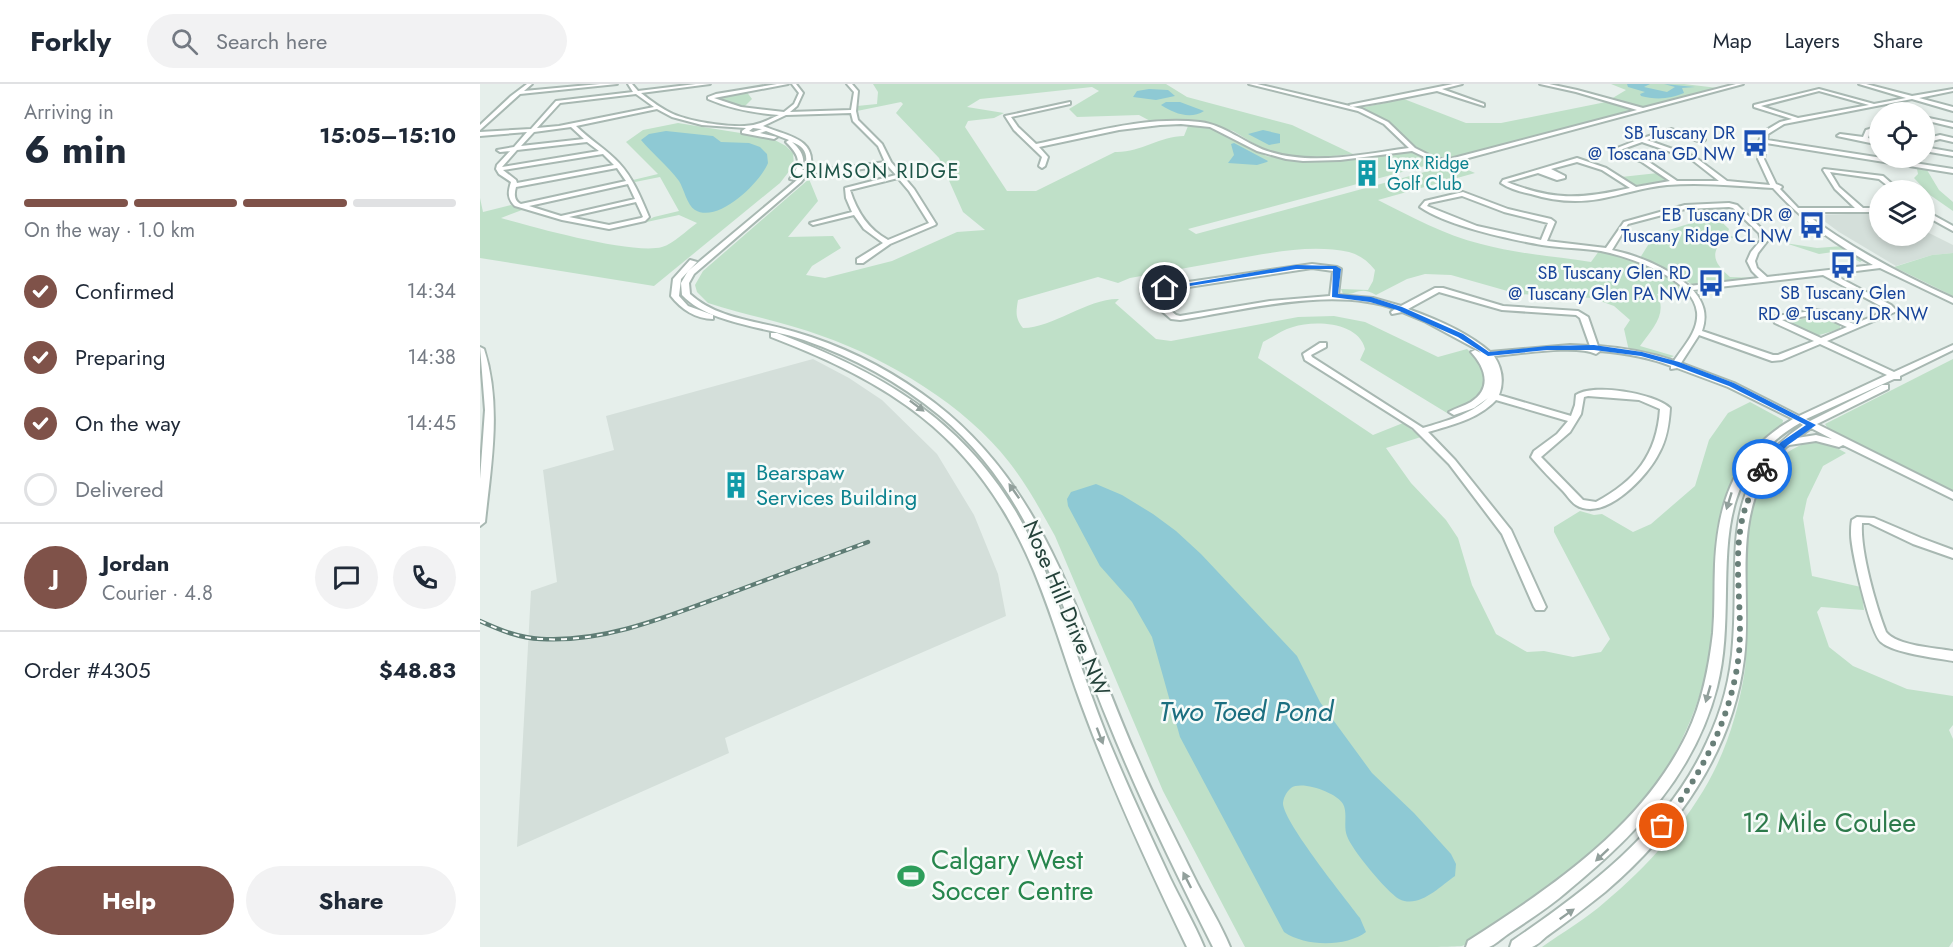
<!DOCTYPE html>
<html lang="en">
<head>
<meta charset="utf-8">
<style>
  body { margin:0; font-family:Jost,sans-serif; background:#f2f2f3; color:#1f2937; height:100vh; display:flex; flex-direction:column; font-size:22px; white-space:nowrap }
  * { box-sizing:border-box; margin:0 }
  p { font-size:20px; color:#747a83 }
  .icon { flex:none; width:33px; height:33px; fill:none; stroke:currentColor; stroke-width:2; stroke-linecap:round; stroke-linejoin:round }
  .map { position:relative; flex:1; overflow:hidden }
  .sheet { display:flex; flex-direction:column; background:#fff; width:480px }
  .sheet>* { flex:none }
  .fabs { position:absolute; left:1389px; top:18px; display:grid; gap:12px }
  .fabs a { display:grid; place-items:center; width:66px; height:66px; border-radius:50%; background:#fff; box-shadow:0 3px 9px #0003; font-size:30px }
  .pin { position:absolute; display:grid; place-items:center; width:51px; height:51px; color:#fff; margin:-26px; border:3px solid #fff; border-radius:50%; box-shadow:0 2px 6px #0007 }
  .courier { position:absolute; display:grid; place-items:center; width:60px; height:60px; margin:-30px; border:4px solid #1a73e8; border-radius:50%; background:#fff; color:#222; box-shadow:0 2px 8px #0007 }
  .overview em { font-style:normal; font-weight:700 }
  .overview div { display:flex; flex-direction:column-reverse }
  .overview { display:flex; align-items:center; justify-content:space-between; height:102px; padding:0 24px }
  h1 { font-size:39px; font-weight:700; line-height:45px }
  .bar { display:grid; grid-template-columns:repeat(4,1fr); gap:9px 6px; align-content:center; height:72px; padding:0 24px }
  .bar i { height:8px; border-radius:4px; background:#e0e1e3 }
  .bar .current { background:#7f5249 }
  .bar p { grid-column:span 4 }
  .line { display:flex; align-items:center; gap:15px; padding:0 24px; border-top:2px solid #e0e1e3 }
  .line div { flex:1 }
  .round { display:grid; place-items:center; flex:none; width:63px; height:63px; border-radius:32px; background:#f2f2f3 }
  ol { padding:0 24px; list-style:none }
  li { display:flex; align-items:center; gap:18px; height:66px }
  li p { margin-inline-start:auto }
  li .icon { padding:6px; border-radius:50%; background:#7f5249; color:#fff; stroke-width:4 }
  li:last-child { color:#747a83 }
  li i { width:33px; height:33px; border:3px solid #e0e1e3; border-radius:50% }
  .button { display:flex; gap:12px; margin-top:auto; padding:12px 24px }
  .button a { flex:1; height:69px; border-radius:36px; background:#7f5249; color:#fff; font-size:24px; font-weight:700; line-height:69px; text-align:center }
  .button a+a { background:#f2f2f3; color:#1f2937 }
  header { display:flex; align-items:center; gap:36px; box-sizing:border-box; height:84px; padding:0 30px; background:#fff; border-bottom:2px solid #e0e1e3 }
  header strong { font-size:28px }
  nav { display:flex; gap:33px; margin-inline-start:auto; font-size:21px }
  .search { width:420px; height:54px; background:#f2f2f3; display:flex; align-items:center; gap:15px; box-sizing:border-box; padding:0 21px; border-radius:33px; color:#747a83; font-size:22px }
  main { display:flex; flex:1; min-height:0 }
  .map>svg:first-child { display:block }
</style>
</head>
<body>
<header>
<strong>Forkly</strong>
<div class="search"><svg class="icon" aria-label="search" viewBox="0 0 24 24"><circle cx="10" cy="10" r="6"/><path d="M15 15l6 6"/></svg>Search here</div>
<nav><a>Map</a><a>Layers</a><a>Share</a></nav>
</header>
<main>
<section class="sheet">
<div class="overview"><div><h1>6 min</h1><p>Arriving in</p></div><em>15:05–15:10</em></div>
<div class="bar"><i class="current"></i><i class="current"></i><i class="current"></i><i></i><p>On the way · 1.0 km</p></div>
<ol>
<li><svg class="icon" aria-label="check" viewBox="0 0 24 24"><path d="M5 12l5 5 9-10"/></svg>Confirmed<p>14:34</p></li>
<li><svg class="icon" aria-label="check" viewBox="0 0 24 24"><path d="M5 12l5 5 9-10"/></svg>Preparing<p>14:38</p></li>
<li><svg class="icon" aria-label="check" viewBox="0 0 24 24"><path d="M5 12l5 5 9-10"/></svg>On the way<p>14:45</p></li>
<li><i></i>Delivered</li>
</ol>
<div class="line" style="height:108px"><b class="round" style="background:#7f5249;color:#fff">J</b><div><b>Jordan</b><p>Courier · 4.8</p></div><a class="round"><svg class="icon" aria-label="chat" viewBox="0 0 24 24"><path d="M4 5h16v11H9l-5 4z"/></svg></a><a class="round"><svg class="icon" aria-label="phone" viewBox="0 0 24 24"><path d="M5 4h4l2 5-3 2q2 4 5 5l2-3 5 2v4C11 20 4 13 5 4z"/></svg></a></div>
<div class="line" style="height:78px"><div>Order #4305</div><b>$48.83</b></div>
<div class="button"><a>Help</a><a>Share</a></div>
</section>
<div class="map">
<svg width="1473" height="863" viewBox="0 0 1473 863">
  <rect width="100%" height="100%" fill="#e6efeb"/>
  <!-- built -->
  <g fill="#d4dfda">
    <polygon points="1399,129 1400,152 1444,152 1445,147 1473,161 1473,169 1452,171 1416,182 1359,148 1336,131"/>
    <polygon points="333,275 369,294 402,316 457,370 494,431 518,490 526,532 245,654 249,669 37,763 51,507 77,498 63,386 134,366 126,332"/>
  </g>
  <!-- green -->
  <g fill="#bfe0c8">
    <path d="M393,0H686L707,13L812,41L873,70L833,74L804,71L785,66L753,47L727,40L674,39L659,31L597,33L589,25L619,7L612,3L500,15L487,23L524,29L514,34L488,37L485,43L527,107H556L635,68C660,69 680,52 704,52L708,42L736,45L786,72L809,76L836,77L935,66L910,39L880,24L924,15L986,39H1021L1126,18L1146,6L1131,0H1204L1238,4L708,145L716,150L974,80L995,89L898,116C932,133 964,151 1001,160C1037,170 1074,172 1111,178L1119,167C1148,174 1188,184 1206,210H1177C1188,230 1172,245 1160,262L1194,272L1188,275L1149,267L1144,245L1150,236L1134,222L1112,214L1038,210L971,191L945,190L927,195L896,211C880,201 875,212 863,210L861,205L888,206L893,197L895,186C888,177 880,171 869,168C831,160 788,169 750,176C717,182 684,188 650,194L638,199L618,193L538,216C536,228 535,234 543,244C573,244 608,214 639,215L635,219L676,255L691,257L818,233L854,232L885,238L958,273L987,265C1020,294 1001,317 967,329L880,276L885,265C879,238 834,236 813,243C802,246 793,253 783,258L778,274L893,351L923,339L941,353L906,364L931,399L966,436L978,454L992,501L1016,550L1047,568L1064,567L1093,573L1121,568L1130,555L1074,448V443L1100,427L1114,431L1122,430L1153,448L1171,440L1215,402L1229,356L1248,329L1270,318L1303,336L1302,343C1224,394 1240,457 1234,537C1228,624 1184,708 1118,765C1099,782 1077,796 1057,812C1039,825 1020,838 1001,850C995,854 988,860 982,862C971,863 945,863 932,863C876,863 820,863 765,863L683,707L575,452C561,427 547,401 529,378C486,322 408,275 342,252C304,238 265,231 228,219L217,208L215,201L223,187L329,95L338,117L308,153L353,152L361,164L332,182L326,191L345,194L412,177L477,148L505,146L483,128L459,74L416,29L423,20L421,18L377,27V22L397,20L398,8Z"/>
    <polygon points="266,7 272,15 263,24 234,13"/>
    <path d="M198,39L291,54L306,62L313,69L314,81L300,99L174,202L0,174V114L3,128L31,121L42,126L21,134C53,143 153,171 182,163C193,160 207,146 217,139L199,131L162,139L174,133L199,127L180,93L155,98L153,96L178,90L146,58L163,46Z"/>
    <polygon points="1437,85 1447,86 1459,106 1473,118 1473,127 1450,111 1434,94 1438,90"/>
    <polygon points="1178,89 1187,97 1156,101 1141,93"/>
    <path d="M1220,122H1225L1249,145L1247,151L1275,158L1245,153C1229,170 1234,179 1250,193L1276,194L1213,201L1181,182L1160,174L1173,153L1179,149L1231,133Z"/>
    <polygon points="1305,159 1337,164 1363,162 1384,175 1380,178 1360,167 1339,170"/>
    <polygon points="1473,169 1473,212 1414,183 1452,171"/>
    <polygon points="1339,232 1360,241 1360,245 1336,252 1305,238"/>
    <polygon points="1473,275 1473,408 1349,346 1345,340"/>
    <path d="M1332,357L1348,359L1366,369L1343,382L1327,415L1323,434L1332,492L1381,503L1384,526L1341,523L1337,528L1349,563L1373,582L1427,605L1473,612V641L1469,646L1473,655V857L1469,863H1062C1083,848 1106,835 1125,818C1167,783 1208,738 1233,689C1249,658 1260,620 1265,585C1272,517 1242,383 1332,357Z"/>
  </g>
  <!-- water -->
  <g fill="#8ec9d4">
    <path d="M1147,0H1170L1164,3L1187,8L1195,3L1184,0L1215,3L1202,4L1204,9C1191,15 1175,16 1161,12L1160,10L1165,8L1148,3Z"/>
    <polygon points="669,5 688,6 695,12 676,16 653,13 657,7"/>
    <path d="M686,18H700L724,27C710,36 693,29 681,21Z"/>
    <polygon points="783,46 800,50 800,59 789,61 768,50"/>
    <path d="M186,47L233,52L241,58L269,59L280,63L287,70L288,79C280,99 238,140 215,126C207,121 204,105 199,97C188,82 173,70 161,56L169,50Z"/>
    <polygon points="754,59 788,77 787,78 777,81 748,79 754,71 751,60"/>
    <path d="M616,400L642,411L673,430L696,447L721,470L817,572L840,618L892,689L934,729L971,770L976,780L975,792C959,803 939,825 919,815C906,807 872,766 867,752C863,742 868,729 863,720C857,709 822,696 811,704C806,708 803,715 803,720C805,740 865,814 880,834L886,848C866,863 826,863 804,848L700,653L672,553L652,518L620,482L588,422L587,415L591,408Z"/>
  </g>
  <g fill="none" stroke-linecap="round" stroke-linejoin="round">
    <defs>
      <g id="minor">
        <polygon points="47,0 52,0 44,7 120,0 137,0 40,10 0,46 0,41 31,12"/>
        <path d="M148,0H152L158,7L216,0H230L161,9C171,17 182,25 193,30C211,38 259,46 277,40C285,38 292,34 299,31C274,29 251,25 228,15V13L236,10L297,0H308L234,14L261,23L304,28L314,20L319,9L312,0H316L323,9L317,22L310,28L371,26L374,8L367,0H372L378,7L376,27L378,36L402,60L411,78L434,105L456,140L455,141L410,160L383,179H377V175L403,159L384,145L374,131L333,141L330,139L372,128L366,114L365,104L416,91L407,81L363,88L328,89L321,98L214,190L209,199L210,210C238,236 281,237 315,248C360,261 403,282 441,309C571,400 597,540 658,676C676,718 697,758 717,799C728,820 741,841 750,863H733C696,789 659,714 628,637C583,528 554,409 459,331C419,298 373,273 324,256C288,243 229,240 202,211L201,199L208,187L317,96L321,90L315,96L310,95C322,79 320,72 306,58L309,56L286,47L280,49L297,53L294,55L262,49V47L266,44L222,41L192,33L177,25L96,42C110,56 126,65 139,79C153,94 161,114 169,133L165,137L129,145L82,136L35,122C27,114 28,108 31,98L19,90L16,85L17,81L30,67L20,68L17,66L34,63L47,48L0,52V48L51,45L76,17L153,8ZM156,10L174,23L79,42L57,44L80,19ZM371,29L373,37L398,62L405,78L363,84L330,86C338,54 306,52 283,42L306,31ZM91,43L104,55L41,62L54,48ZM273,44L281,45H282L273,48L269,47ZM107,58L119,67L22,83L37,66ZM312,58C326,63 329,72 324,86H322C326,74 321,66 312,58ZM123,70L134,81L37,99L36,96L23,86ZM137,84L146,97L41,120C34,117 34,110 36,103ZM418,94L429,107L449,139L408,156C388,145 377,128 370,106ZM148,100L155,115L81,132L49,122ZM156,118L163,133L161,134L129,141L89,133Z"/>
        <path d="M769,0H777L882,25L908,38L935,64L953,73L966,76L1157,26L1096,8L1060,0H1069L1097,6L1163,24L1256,0H1263L966,80L949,75L932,67L860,76L823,77L806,75L777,67L730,43L701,40L680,41L639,46L559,63L568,73L565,82L562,84L559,82L562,73L534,46L525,32L590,18V20L531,33L538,43L556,60C610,49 664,32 720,38C745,41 764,59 787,67C832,82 883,70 929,64L904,40L878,27Z"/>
        <polygon points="973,0 982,0 962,5 1004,20 1004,22 957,7 907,17 872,23 869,21"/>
        <path d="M1379,0H1386L1432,12L1473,5V7L1439,14L1473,23V27L1432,15L1304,40L1288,50L1287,56L1473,85V89L1286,59L1284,75L1296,100L1301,102L1302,103L1300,105L1318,124H1375L1355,105L1343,86L1344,85L1403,92L1419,106H1413L1399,95L1350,88L1359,103L1383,124H1400V128H1323C1369,163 1420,190 1473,214V219L1400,184L1352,190L1411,221L1417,227L1347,257L1414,288L1473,261V266L1420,292V295H1414L1326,335L1330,337L1402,301H1408V305L1337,340L1473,408V415L1363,361L1359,363L1336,357L1309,361L1306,363C1300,370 1293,376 1289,384C1252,441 1272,512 1264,575C1253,668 1195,748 1125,808C1106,823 1087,838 1067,852C1063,855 1058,861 1052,863C1046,863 1036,863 1030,863L1032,857C1108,805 1188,745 1227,658C1242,627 1251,593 1253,558C1260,470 1237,399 1323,341L1320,339C1214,400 1262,506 1237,603C1215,689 1157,750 1090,805C1071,822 1049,836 1028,850C1022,854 1015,861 1009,863C1002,863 992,863 986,863L988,857C1072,803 1162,743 1207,650C1222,619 1229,583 1233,549C1235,526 1234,503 1235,480C1238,417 1255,368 1313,335L1248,303L1197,284L1191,285V282C1168,273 1144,269 1120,267L1116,270C1096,260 1040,270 1014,272C1022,284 1024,298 1019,311L1091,332L1095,321L1096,311C1113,299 1174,309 1190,324C1189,340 1187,355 1179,369C1168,392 1124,439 1096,421C1091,418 1087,411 1083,407C1072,396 1061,385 1051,373L1054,367L1077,350L1088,337L1016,316C998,335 972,341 948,348L975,376L1031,446L1066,523L1064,526H1056L1054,523L1022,450L969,380L933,344L825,276L823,270L840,259H846V263L831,271L832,273L943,344C966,337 990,331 1008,314L994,324L974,331L969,328C976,324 984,322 991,318C1013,304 1005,283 991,268L995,266L1001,269L998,266L946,238L922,228L912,230L911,228L915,225C853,202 764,226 700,236L691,235L661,209L667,204L832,180L857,183L861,185L858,211L893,214L921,222L955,204H963L1023,222L1098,227L1108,233L1118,262C1144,264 1169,268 1194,277C1203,263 1219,247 1217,228C1213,194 1150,173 1121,167C1102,164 1081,164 1062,161C1028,155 968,142 940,123L945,117L983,108L1028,125L1071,135L1075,138L1067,157L1126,164L1144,138L1205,121L1249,119L1257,121L1284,147L1288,156L1278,169L1275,177L1277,184L1287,193L1393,181C1354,159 1323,137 1293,104C1257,102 1222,98 1187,101C1164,103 1142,111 1119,115C1096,119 1073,117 1051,110C1041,108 1030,105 1021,99L1023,96L1097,74L1126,84L1156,103L1190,97L1162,78L1132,66L1160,55L1191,45L1225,56L1222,58L1191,49L1167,56L1215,73L1247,97L1290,101L1278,75L1281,58L1279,57L1283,48L1300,38L1312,35L1274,23V21L1339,5L1394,20L1426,14ZM1339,7L1389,21L1318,34L1281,22ZM1162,58L1211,75L1239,97H1197L1166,76L1140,66ZM1097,78L1122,86L1150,104C1102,115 1074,117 1027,98L1058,89L1077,96L1085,94V92L1071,85ZM982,112L1024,128L1068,139L1061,156L997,142L947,122L949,119ZM1249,123L1253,124L1279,149L1281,156L1271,168L1267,177L1272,187L1279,194L1209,202C1187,184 1160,172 1132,166L1148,140L1205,125ZM832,184L853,187L850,212L790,217L700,232L696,231L669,209ZM1343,191L1408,226L1374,240L1339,226L1296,232L1294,237L1295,239L1334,257L1298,271H1293L1222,247C1228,230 1223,218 1213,206ZM959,208L1022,226L1096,231L1100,234L1110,262L1090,261L1010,268C987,248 956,235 928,225ZM1338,230L1367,243L1341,254L1302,236ZM1219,251L1292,277L1302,276L1340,260L1407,291L1319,332L1254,299L1201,279ZM1108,312L1159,316L1180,325C1177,371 1155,397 1116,418L1103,416L1061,373L1090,348L1101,330L1104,313ZM1331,344L1352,355L1336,351L1317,354Z"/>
        <polygon points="1444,33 1473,39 1473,43 1444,36"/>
        <polygon points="1400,42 1400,45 1390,48 1388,54 1400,57 1400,61 1357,52 1360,50 1383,53 1386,46"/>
        <polygon points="1460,51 1473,54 1473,58 1460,55 1444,59 1444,55"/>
        <polygon points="1444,63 1473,68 1473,72 1444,67"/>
        <polygon points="1444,126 1473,142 1473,147 1444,131"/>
        <path d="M210,176L217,178L201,195L199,212L208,222L233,231V235C216,235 201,225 191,212L193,195Z"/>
        <path d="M291,249H297C417,294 504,350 558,471C585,530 603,593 627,653C647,701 668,747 690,794C701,817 714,839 724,863H707C669,784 632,704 602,622C583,571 569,518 546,469C491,350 409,298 291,253Z"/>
        <path d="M0,263L4,265C22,321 11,381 5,438L0,442V395L5,326Z"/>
        <path d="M1377,433L1394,434L1441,454L1473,466V474L1433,460L1389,439H1382C1380,467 1396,522 1406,548C1417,562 1456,564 1473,567V577C1456,574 1413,569 1401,558C1390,549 1371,466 1371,450C1371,445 1371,441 1372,436Z"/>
      </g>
    </defs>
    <!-- minor casing -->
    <use href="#minor" stroke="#a8b8b2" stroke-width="4"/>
    <!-- minor -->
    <use href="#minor" fill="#fff" fill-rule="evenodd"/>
    <defs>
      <path id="rail" d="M0,537C20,546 39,554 61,555C126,559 191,531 251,509C296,492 342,475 388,458"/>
    </defs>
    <!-- rail casing -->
    <use href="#rail" stroke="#5f7d75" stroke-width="4.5"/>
    <!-- rail -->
    <use href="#rail" stroke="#f7fbf9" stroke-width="2" stroke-dasharray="6" stroke-linecap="butt"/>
  </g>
  <!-- one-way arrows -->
  <defs><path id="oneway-solid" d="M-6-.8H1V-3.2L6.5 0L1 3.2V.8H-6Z" transform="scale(1.5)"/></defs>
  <g fill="#92a09c">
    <use href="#oneway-solid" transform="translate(437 322) rotate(37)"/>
    <use href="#oneway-solid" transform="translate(534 407) rotate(-125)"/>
    <use href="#oneway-solid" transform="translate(1249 417) rotate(107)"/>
    <use href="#oneway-solid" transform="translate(1228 610) rotate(106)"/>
    <use href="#oneway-solid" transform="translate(620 652) rotate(69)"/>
    <use href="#oneway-solid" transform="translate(1122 771) rotate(137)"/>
    <use href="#oneway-solid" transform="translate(707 796) rotate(-117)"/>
    <use href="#oneway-solid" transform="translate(1087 830) rotate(-35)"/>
  </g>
  <!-- route -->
  <polygon fill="#1a73e8" points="816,181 856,182 861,185 858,210 891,213 922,223 983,250 1009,268 1067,262 1114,261 1162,268 1199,278 1254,299 1336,341 1308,361 1282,388 1278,385 1301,358 1326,341 1249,302 1193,281 1161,272 1114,266 1067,266 1008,272 978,253 917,226 890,218 852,213 853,185 816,185 685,206 682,204"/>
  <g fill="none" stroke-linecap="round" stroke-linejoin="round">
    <!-- done -->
    <path stroke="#687f78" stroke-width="6" stroke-dasharray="0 10.8" d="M1182,742C1221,691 1252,634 1259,569C1263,524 1252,476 1263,432C1267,416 1275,400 1282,385"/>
  </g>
  <!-- icons -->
  <defs>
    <symbol id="bus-bare" viewBox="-9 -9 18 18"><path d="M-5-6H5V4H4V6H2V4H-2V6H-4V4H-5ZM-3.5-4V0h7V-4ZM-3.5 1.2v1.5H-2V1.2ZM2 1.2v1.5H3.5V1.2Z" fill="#1a4fb4" stroke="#f7fbf9" stroke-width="2.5" paint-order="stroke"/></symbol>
    <symbol id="building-bare" viewBox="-9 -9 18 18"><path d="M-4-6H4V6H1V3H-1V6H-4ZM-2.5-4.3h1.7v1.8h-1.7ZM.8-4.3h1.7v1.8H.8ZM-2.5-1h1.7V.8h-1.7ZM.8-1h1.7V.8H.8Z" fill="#0f9aa8" stroke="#f7fbf9" stroke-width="2.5" paint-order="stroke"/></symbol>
    <symbol id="stadium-bare" viewBox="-9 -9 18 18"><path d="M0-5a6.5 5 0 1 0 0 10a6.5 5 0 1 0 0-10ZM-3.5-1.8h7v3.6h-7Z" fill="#2e9e5b" stroke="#f7fbf9" stroke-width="2.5" paint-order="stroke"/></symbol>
  </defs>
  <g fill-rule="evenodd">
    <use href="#bus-bare" x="1256" y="40" width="38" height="38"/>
    <use href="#building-bare" x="868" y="70" width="38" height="38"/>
    <use href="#bus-bare" x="1313" y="122" width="38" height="38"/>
    <use href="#bus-bare" x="1344" y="162" width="38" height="38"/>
    <use href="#bus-bare" x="1212" y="180" width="38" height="38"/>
    <use href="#building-bare" x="237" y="382" width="38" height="38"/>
    <use href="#stadium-bare" x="412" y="773" width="38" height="38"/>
  </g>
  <g text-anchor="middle" stroke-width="5" stroke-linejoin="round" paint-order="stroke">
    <!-- far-transit labels -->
    <g font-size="18" fill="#164399" stroke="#f7fbf9" text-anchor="end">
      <text x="1255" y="55">SB Tuscany DR<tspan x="1255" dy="21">@ Toscana GD NW</tspan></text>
      <text x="1312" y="137">EB Tuscany DR @<tspan x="1312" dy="21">Tuscany Ridge CL NW</tspan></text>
      <text x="1211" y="195">SB Tuscany Glen RD<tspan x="1211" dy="21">@ Tuscany Glen PA NW</tspan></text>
      <text x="1363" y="215" text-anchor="middle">SB Tuscany Glen<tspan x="1363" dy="21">RD @ Tuscany DR NW</tspan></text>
    </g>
    <!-- far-culture labels -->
    <g font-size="18" fill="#0d838f" stroke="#f7fbf9" text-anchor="start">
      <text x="907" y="85">Lynx Ridge<tspan x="907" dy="21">Golf Club</tspan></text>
    </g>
    <!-- far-neighbourhood labels -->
    <g font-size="20" letter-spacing="1.5" fill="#1f5548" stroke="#f7fbf9">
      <text x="395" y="94">CRIMSON RIDGE</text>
    </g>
    <!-- culture labels -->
    <g font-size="22" fill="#0d838f" stroke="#f7fbf9" text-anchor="start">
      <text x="276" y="396">Bearspaw<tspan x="276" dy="25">Services Building</tspan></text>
    </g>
    <!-- street labels -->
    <g font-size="22" fill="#24423a" stroke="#f7fbf9">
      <text transform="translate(587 524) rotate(67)" y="8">Nose Hill Drive NW</text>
    </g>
    <!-- near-park labels -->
    <g font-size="27" fill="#2d7a4b" stroke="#f7fbf9">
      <text x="1349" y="748">12 Mile Coulee</text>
    </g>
    <!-- near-leisure labels -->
    <g font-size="27" fill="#27864d" stroke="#f7fbf9" text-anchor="start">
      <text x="451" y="785">Calgary West<tspan x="451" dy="31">Soccer Centre</tspan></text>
    </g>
    <!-- near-water labels -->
    <g font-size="28" font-style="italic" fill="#1c6f80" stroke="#f7fbf9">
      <text x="766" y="637">Two Toed Pond</text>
    </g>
  </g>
</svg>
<div class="fabs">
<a><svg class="icon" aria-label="locate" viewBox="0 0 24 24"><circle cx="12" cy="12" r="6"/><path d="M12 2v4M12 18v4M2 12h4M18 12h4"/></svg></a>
<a><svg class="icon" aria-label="layers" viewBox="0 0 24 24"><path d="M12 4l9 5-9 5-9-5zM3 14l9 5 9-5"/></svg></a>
</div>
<div class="pin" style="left:1182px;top:742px;background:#ea580c"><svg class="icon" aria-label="bag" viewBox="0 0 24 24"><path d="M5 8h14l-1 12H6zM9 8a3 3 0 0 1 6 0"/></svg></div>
<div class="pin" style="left:685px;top:204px;background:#1f2937"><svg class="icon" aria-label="home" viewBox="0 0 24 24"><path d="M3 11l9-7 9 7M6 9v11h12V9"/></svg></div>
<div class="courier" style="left:1282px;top:385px"><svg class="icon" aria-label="bike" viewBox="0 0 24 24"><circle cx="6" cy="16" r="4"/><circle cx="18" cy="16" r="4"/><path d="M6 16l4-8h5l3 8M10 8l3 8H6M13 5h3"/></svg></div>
</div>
</main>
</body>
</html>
